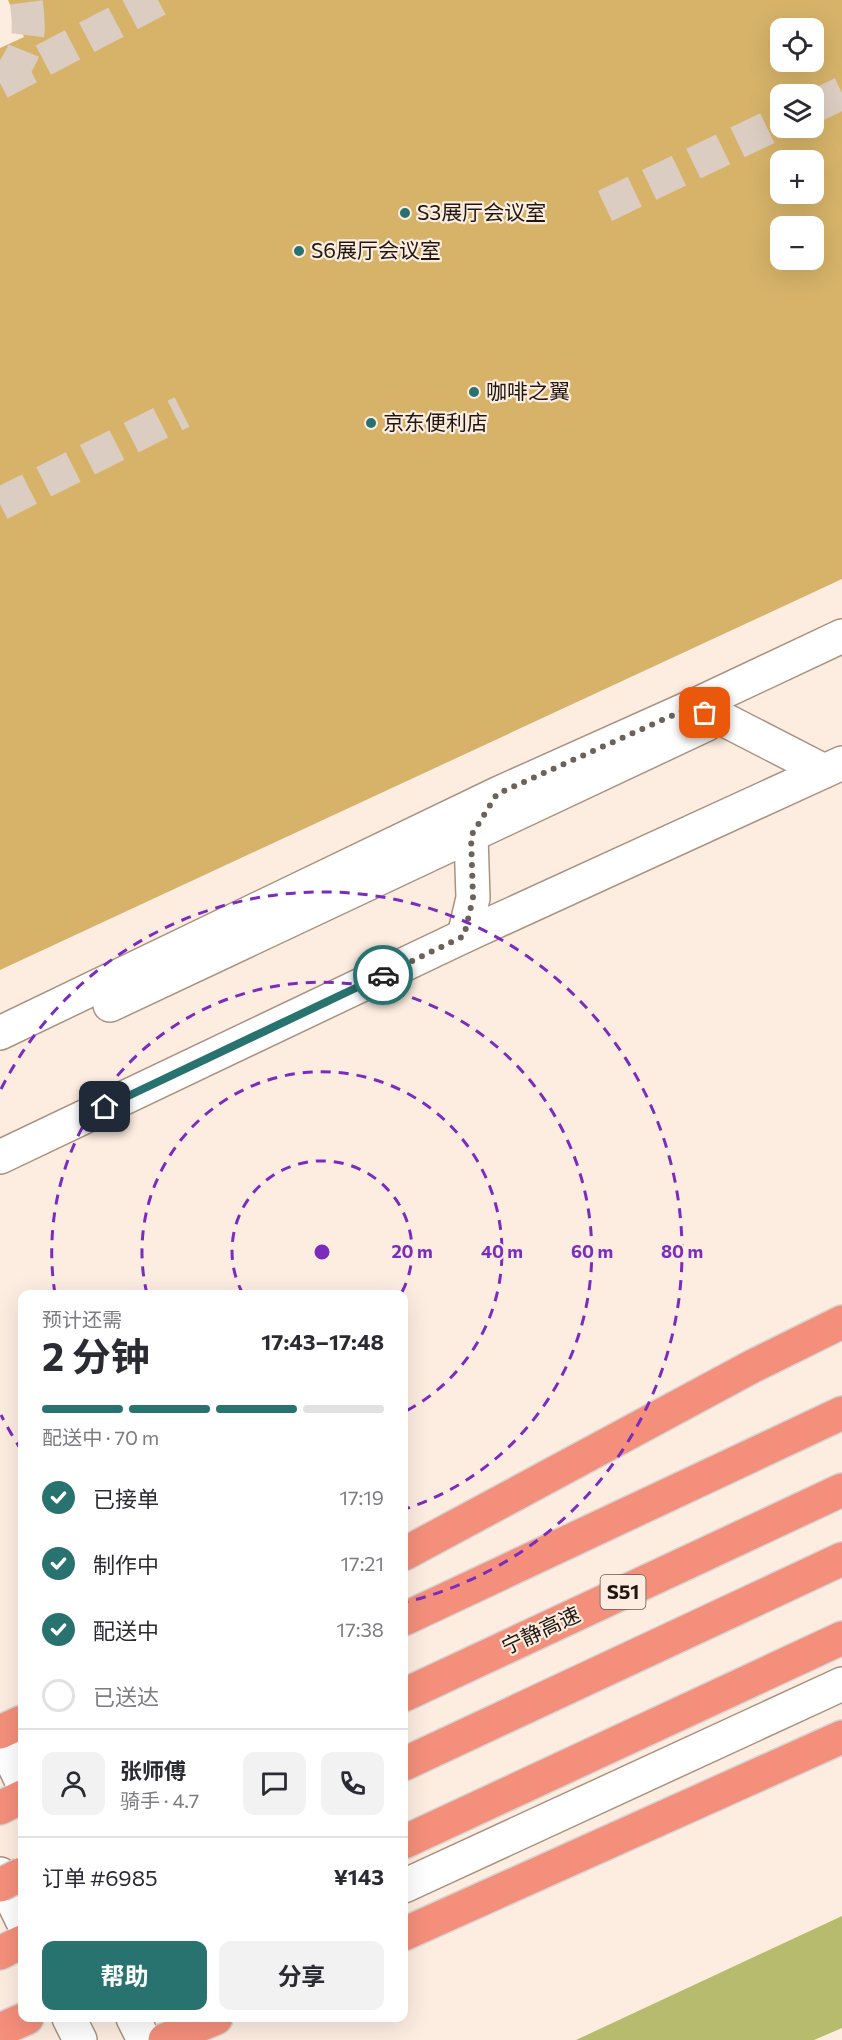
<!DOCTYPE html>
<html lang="zh">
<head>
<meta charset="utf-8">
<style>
  body { margin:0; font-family:Commissioner,"Noto Sans SC",sans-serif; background:#f2f2f3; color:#2b2b33; height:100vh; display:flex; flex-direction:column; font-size:22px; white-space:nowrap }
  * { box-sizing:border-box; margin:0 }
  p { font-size:20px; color:#7c7c81 }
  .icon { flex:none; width:33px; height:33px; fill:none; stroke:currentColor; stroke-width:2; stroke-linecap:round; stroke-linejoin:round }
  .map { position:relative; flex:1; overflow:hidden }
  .drawer { position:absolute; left:18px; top:1290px; width:390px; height:732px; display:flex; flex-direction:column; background:#fff; border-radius:12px; box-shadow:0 6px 24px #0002 }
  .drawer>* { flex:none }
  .controls { position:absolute; left:770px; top:18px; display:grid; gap:12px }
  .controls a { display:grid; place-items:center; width:54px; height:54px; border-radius:12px; background:#fff; box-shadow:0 6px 24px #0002; font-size:30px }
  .pin { position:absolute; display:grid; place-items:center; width:51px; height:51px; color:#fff; margin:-26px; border-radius:12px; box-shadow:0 3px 9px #0006 }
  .courier { position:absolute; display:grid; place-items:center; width:60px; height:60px; margin:-30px; border:4px solid #28726f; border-radius:50%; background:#fff; color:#222; box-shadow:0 2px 8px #0007 }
  .headline em { font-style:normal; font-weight:700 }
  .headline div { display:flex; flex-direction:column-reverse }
  .headline { display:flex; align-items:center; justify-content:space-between; height:102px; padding:0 24px }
  h1 { font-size:39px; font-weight:700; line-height:45px }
  .bar { display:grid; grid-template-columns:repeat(4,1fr); gap:9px 6px; align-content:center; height:72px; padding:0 24px }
  .bar i { height:8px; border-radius:4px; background:#e1e1e2 }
  .bar .current { background:#28726f }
  .bar p { grid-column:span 4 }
  .line { display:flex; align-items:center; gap:15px; padding:0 24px; border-top:2px solid #e1e1e2 }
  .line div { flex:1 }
  .round { display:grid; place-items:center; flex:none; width:63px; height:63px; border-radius:12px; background:#f2f2f3 }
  ol { padding:0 24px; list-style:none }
  li { display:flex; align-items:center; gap:18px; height:66px }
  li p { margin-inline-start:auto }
  li .icon { padding:6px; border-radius:50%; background:#28726f; color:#fff; stroke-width:4 }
  li:last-child { color:#7c7c81 }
  li i { width:33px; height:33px; border:3px solid #e1e1e2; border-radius:50% }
  .action { display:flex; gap:12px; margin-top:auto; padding:12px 24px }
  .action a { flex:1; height:69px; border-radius:12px; background:#28726f; color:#fff; font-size:24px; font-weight:700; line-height:69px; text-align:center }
  .action a+a { background:#f2f2f3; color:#2b2b33 }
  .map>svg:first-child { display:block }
</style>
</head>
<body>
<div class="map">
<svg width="842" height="2040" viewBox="0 0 842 2040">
  <rect width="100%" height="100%" fill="#fdede1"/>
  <!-- water -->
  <polygon fill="#b6bb6d" points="842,1916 842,2028 814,2040 576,2040"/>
  <!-- building -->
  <path fill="#d6b369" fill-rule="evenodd" d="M8,0H842V579L0,970V48L24,37ZM780,28H813V62H780ZM780,94H813V128H780ZM780,160H813V194H780ZM780,226H813V260H780Z"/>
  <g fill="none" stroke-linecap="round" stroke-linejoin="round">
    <!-- minor-tunnel -->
    <g stroke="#dccdc2" stroke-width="33" stroke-dasharray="33 16" stroke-linecap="butt">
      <path d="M7,79C29,48 31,37 26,0"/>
      <polyline points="0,83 158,0"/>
      <polyline points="813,107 842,93"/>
      <polyline points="605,206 780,122"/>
      <polyline points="0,504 182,412"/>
    </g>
    <defs>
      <g id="minor">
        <polyline points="689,708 721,718 824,771"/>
        <polyline points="464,936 473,898 471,836 482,819"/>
        <polyline points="110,1005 707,724"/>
        <polyline points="0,1033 497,794 689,708 842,636"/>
        <polyline points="0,1157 464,936 842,763"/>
        <polyline points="0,1735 22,1782"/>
        <polyline points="0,1874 22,1920"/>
        <polyline points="404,1886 842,1684"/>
        <polyline points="69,2018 80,2040"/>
        <polyline points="133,2018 144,2040"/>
      </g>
      <g id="highway">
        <polyline points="404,1554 753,1366 842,1322"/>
        <polyline points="404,1619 842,1413"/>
        <polyline points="404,1695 842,1490"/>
        <polyline points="0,1732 22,1722"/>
        <polyline points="404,1764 842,1559"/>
        <polyline points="0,1808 22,1797"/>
        <polyline points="404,1842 842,1638"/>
        <polyline points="404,1934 842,1737"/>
        <polyline points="0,1953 22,1942"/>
        <polyline points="0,2030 27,2018"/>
        <polyline points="165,2040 216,2018"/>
      </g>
    </defs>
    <!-- minor casing -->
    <use href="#minor" stroke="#ab9280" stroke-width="36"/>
    <!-- highway casing -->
    <use href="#highway" stroke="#d7d5d4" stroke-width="36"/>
    <!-- minor -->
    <use href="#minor" stroke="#fff" stroke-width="33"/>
    <!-- highway -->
    <use href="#highway" stroke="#f48f7b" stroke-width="33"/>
    <defs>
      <polyline id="highway-bridge" points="0,1885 22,1874"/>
    </defs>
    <!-- highway-bridge casing -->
    <use href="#highway-bridge" stroke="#d7d5d4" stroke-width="36" stroke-linecap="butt"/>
    <!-- highway-bridge -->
    <use href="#highway-bridge" stroke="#f48f7b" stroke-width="33"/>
  </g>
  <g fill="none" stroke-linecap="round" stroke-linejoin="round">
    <!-- done -->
    <polyline stroke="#6d6259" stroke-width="6" stroke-dasharray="0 10.8" points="383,975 464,936 473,898 471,836 497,794 689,708 705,713"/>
    <!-- route -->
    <polyline stroke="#28726f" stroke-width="8" points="105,1107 383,975"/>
  </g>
  <!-- distance rings -->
  <g fill="none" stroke="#7b2cbf" stroke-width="3" stroke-dasharray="10 8">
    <path d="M243 1294A90 90 0 1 1 401 1294"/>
    <path d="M147 1294A180 180 0 1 1 404 1412"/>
    <path d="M55 1294A270 270 0 1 1 405 1509"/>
    <path d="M22 1451A360 360 0 0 1 1 1415M1 1089A360 360 0 1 1 406 1602"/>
  </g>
  <!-- markers -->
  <g fill="#28726f" stroke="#fdede1" stroke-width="2">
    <circle cx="405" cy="213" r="6"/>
    <circle cx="299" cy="251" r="6"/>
    <circle cx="474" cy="392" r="6"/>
    <circle cx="371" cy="423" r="6"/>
  </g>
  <g text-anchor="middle" stroke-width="4.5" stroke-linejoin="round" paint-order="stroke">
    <!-- shield labels -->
    <rect fill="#fdede1" stroke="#62574f" stroke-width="1.5" x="600.5" y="1575" width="45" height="34" rx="4.5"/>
    <g font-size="20" font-weight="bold" fill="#201710">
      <text x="623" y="1599">S51</text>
    </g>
    <!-- poi labels -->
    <g font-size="21" fill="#201710" stroke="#fdede1" text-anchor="start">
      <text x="417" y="220">S3展厅会议室</text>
      <text x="311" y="258">S6展厅会议室</text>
      <text x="486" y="399">咖啡之翼</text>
      <text x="383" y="430">京东便利店</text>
    </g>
    <!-- street labels -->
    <g font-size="21" fill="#201710" stroke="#fdede1">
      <text transform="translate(541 1631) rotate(-25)" y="7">宁静高速</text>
    </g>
  </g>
  <circle cx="322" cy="1252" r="9" fill="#7b2cbf" stroke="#fdede1" stroke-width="3"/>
  <g font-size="18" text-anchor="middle" font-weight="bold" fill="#7b2cbf" stroke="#fdede1" stroke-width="4.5" stroke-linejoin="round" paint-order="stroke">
    <text x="412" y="1258">20 m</text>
    <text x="502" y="1258">40 m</text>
    <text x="592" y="1258">60 m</text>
    <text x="682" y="1258">80 m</text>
  </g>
</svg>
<div class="controls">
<a><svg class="icon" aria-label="locate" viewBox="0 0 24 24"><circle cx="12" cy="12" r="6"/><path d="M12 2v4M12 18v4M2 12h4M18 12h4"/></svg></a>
<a><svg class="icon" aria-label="layers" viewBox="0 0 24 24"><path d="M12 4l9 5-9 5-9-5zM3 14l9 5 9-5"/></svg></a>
<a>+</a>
<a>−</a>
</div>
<div class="pin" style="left:705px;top:713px;background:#ea580c"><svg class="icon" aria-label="bag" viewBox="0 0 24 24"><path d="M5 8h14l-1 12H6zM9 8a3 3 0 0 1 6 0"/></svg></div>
<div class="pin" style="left:105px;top:1107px;background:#1f2937"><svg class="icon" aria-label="home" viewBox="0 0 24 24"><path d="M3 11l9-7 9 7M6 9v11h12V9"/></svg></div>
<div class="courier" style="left:383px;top:975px"><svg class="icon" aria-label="car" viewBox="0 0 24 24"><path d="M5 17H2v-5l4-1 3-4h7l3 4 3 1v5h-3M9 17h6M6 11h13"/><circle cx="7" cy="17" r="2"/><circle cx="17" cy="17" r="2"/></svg></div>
<section class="drawer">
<div class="headline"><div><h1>2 分钟</h1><p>预计还需</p></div><em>17:43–17:48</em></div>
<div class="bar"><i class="current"></i><i class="current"></i><i class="current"></i><i></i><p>配送中 · 70 m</p></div>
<ol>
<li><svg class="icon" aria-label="check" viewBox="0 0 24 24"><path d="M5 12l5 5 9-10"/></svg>已接单<p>17:19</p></li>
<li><svg class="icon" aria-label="check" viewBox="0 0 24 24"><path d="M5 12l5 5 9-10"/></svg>制作中<p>17:21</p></li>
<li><svg class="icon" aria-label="check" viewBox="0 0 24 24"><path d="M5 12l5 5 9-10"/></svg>配送中<p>17:38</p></li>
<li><i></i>已送达</li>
</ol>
<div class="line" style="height:108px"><a class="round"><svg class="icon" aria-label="person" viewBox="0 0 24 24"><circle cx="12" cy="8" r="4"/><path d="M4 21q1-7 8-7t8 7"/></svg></a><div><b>张师傅</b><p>骑手 · 4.7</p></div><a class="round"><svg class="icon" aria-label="chat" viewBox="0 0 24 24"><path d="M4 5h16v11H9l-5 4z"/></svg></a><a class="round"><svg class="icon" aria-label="phone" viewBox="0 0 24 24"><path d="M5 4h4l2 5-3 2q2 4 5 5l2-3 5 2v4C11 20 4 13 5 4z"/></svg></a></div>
<div class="line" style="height:78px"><div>订单 #6985</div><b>¥143</b></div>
<div class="action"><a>帮助</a><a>分享</a></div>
</section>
</div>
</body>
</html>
